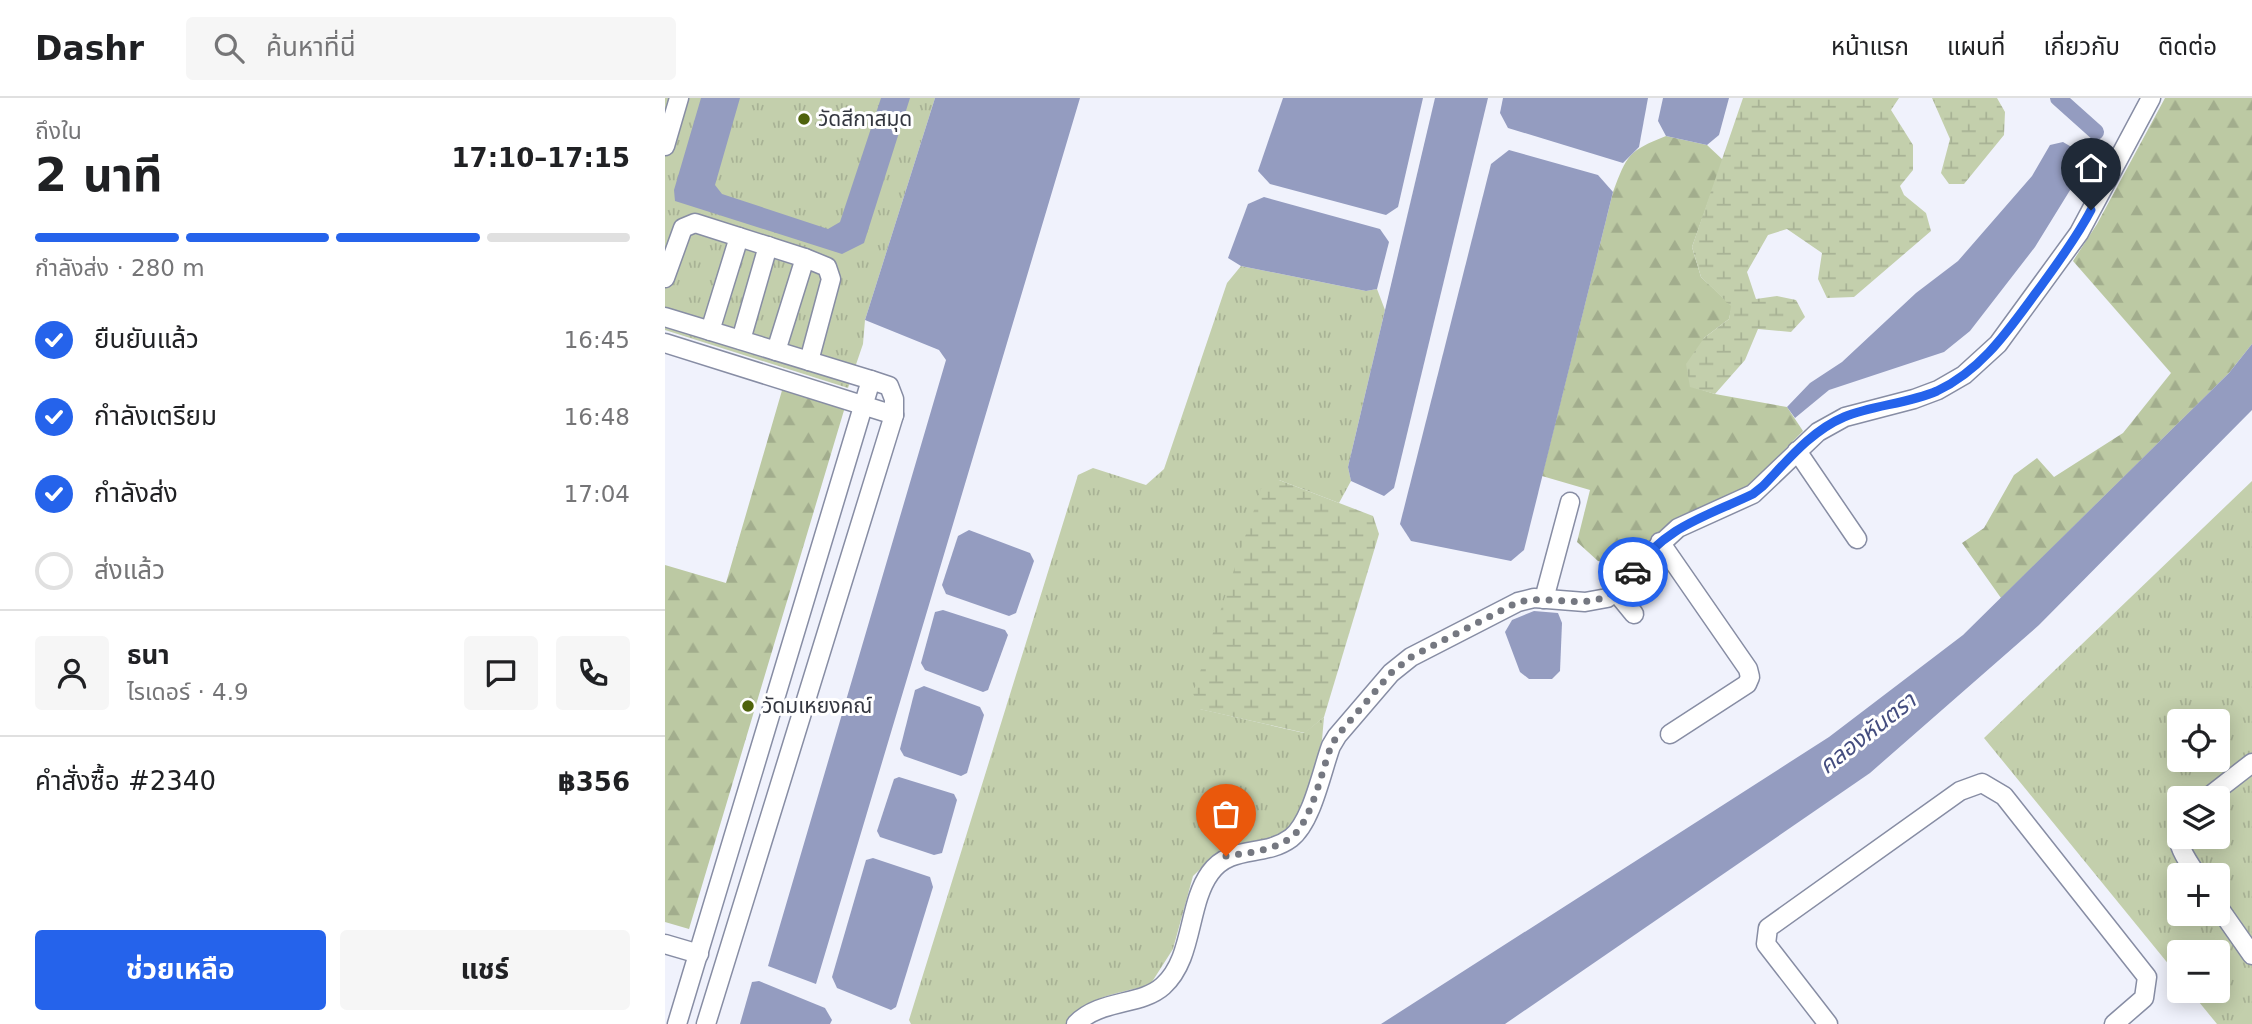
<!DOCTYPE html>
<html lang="th">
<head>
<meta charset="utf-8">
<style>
  body { margin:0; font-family:"DejaVu Sans","Noto Sans Thai",sans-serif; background:#f6f6f6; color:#202124; height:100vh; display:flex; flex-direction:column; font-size:26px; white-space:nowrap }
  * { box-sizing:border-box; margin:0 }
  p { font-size:23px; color:#757577 }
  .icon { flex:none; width:38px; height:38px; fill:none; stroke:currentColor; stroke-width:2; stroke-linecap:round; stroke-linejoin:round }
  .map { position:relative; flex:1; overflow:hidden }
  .sheet { display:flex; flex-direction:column; background:#fff; width:665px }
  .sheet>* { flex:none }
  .controls { position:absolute; left:1502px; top:611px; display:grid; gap:14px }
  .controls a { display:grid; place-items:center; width:63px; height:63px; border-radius:7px; background:#fff; box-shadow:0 4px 18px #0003; font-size:35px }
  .pin { position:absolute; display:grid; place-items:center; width:60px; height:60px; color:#fff; margin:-72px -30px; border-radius:50% 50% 50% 0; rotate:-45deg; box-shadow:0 0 7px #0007 }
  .pin .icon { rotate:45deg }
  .courier { position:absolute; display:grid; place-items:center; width:70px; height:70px; margin:-35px; border:5px solid #2563eb; border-radius:50%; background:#fff; color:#222; box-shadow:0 2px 9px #0007 }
  .headline em { font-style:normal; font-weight:700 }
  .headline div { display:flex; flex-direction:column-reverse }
  .headline { display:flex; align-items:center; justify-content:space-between; height:119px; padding:0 35px }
  h1 { font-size:46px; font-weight:700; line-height:52px }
  .bar { display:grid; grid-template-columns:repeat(4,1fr); gap:10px 7px; align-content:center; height:84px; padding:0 35px }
  .bar i { height:9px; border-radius:5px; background:#e0e0e0 }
  .bar .selected { background:#2563eb }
  .bar p { grid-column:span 4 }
  .line { display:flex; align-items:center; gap:18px; padding:0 35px; border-top:2px solid #e0e0e0 }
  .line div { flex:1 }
  .round { display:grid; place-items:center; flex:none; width:74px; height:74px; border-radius:7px; background:#f6f6f6 }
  ol { padding:0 35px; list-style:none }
  li { display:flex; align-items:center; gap:21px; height:77px }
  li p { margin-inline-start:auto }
  li .icon { padding:7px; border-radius:50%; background:#2563eb; color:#fff; stroke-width:4 }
  li:last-child { color:#757577 }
  li i { width:38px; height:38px; border:4px solid #e0e0e0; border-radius:50% }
  .action { display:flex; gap:14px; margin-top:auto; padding:14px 35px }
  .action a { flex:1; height:80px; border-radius:7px; background:#2563eb; color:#fff; font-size:28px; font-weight:700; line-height:80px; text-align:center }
  .action a+a { background:#f6f6f6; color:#202124 }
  header { display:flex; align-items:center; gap:42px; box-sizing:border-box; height:98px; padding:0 35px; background:#fff; border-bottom:2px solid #e0e0e0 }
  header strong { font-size:33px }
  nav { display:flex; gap:38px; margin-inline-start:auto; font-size:24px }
  .search { width:490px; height:63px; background:#f6f6f6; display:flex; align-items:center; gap:18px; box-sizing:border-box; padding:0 24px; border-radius:7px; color:#757577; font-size:26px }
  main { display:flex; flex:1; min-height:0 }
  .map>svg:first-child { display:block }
</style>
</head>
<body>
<header>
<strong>Dashr</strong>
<div class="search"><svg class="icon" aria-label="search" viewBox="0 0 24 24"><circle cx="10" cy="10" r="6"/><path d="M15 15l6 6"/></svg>ค้นหาที่นี่</div>
<nav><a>หน้าแรก</a><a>แผนที่</a><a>เกี่ยวกับ</a><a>ติดต่อ</a></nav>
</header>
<main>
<section class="sheet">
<div class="headline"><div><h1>2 นาที</h1><p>ถึงใน</p></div><em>17:10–17:15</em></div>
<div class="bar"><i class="selected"></i><i class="selected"></i><i class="selected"></i><i></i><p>กำลังส่ง · 280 m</p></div>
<ol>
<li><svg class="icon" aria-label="check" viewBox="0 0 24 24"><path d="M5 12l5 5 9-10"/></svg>ยืนยันแล้ว<p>16:45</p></li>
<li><svg class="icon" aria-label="check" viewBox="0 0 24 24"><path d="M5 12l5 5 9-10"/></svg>กำลังเตรียม<p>16:48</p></li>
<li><svg class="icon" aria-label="check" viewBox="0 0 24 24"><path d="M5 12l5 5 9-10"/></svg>กำลังส่ง<p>17:04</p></li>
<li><i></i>ส่งแล้ว</li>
</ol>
<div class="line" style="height:126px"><a class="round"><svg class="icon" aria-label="person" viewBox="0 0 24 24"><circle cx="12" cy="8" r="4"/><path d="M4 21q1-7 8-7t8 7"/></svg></a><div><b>ธนา</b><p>ไรเดอร์ · 4.9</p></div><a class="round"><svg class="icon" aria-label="chat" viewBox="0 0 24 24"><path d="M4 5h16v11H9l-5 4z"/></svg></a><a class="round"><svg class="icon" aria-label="phone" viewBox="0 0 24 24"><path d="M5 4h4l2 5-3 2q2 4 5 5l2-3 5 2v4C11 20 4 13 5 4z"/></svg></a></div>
<div class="line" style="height:91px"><div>คำสั่งซื้อ #2340</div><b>฿356</b></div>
<div class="action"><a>ช่วยเหลือ</a><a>แชร์</a></div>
</section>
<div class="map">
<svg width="1587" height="926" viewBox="0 0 1587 926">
  <defs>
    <pattern id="grass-tufts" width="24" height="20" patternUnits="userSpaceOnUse" patternTransform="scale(1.75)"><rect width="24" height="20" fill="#c3cfac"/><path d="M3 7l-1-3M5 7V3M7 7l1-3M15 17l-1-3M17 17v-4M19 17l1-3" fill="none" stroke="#a8b295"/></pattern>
    <pattern id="forest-firs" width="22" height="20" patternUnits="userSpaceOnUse" patternTransform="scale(1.75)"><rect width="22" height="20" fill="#bcc9a3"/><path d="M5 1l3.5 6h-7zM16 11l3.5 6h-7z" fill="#a2ad8d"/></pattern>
    <pattern id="wetland-marsh" width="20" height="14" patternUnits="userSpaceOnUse" patternTransform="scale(1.75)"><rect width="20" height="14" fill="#c3cfac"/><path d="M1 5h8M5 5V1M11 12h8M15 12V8" fill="none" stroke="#a8b295"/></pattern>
  </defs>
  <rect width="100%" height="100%" fill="#f0f2fc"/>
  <!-- grass -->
  <g fill="url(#grass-tufts)" fill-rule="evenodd">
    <polygon points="0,0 270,0 200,222 198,246 183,290 0,232"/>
    <path d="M576,168L701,193L712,191L720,212L683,369L686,383L674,405L614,382L535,611L639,635L659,619L657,642L640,706L627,729L611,740L558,749L528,778L508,851L485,887C456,895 419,898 403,926H246L244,922L413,377L428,370L481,387L499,371L562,185Z"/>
    <path d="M1587,383V926H1552L1525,893L1552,892V854H1514V879L1319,640ZM1514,623H1552V662H1514ZM1514,700H1552V738H1514ZM1514,777H1552V816H1514Z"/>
  </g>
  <!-- forest -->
  <g fill="url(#forest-firs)">
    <polygon points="1500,0 1587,0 1587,246 1564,275 1336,500 1297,445 1319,430 1349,377 1372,360 1389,379 1458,335 1506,275 1408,163 1432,126"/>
    <path d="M1001,38L1042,47L1058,62L1027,149L1036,179L1067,208L1064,221L1039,240L1025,288L1050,296L1122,309L1138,333L1084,388L1012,422L983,444L958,468L933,463L912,444L925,392L877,378L948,94C962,57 963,53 1001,38Z"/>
    <polygon points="118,289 180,309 24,831 0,824 0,467 61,485"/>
  </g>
  <!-- wetland -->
  <g fill="url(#wetland-marsh)">
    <polygon points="1078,0 1234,0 1226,12 1248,47 1248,72 1235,88 1239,97 1261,115 1266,133 1189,199 1162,200 1153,181 1157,155 1122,131 1103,137 1082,174 1091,201 1112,198 1131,202 1140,219 1126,234 1093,231 1080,262 1050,296 1025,289 1021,266 1039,240 1064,221 1066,208 1036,179 1027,149"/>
    <polygon points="1267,0 1332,0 1340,14 1339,37 1299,86 1284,86 1276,75 1285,41"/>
    <polygon points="614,382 708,418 714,436 659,619 640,635 534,611 528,595 598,385"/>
  </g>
  <!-- water -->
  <g fill="#949cc0">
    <polygon points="36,0 75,0 50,87 57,96 163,131 175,124 216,0 245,0 199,145 177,156 10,103 9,92"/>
    <polygon points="270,0 415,0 151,886 103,868 281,262 274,252 200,222"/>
    <polygon points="618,0 758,0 733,109 721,117 605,86 593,73"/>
    <polygon points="770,0 823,0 729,390 719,398 686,383 683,369"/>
    <polygon points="838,0 983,0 974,49 958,65 843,30 835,15"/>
    <polygon points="998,0 1064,0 1054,37 1042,47 1001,38 993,23"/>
    <polygon points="1398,44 1415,54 1415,76 1370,149 1305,233 1279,254 1164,292 1130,320 1122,309 1145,285 1177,264 1251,195 1293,163 1367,78 1385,47"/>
    <polygon points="844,52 933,77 948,94 859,452 846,463 746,443 735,426 826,66"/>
    <polygon points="599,99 715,131 724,144 712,191 701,193 576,168 563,160 583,106"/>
    <polygon points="1587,246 1587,312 1374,527 1205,675 840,926 716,926 1164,639 1298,537 1564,275"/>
    <polygon points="304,432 365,455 369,463 351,515 344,518 281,496 277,487 293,438"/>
    <polygon points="278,512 340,532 343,537 323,592 318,594 260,572 256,565 270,514"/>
    <polygon points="869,513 893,515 897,525 895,573 887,581 864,581 855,574 840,534 847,522"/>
    <polygon points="259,588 315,609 319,617 302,675 296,678 239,658 235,651 250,592"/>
    <polygon points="234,679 289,696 292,702 277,755 269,757 215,739 212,733 229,681"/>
    <polygon points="208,760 265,779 268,789 231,909 226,912 172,890 167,879 201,762"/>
    <polygon points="94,883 160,910 167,922 165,926 75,926 87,884"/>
  </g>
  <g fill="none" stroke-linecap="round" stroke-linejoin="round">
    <!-- canal -->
    <polyline stroke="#949cc0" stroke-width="16" points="1393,0 1431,34"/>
    <defs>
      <g id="minor">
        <polyline points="0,48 14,0"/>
        <polyline points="0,180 18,130 30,125 140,160 162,169 166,181 144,263"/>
        <polyline points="0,219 206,282 224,288 229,301 229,317 41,926"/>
        <polyline points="45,233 74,139"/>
        <polyline points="76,242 103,148"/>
        <polyline points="0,245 229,317"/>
        <polyline points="111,253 140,160"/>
        <polyline points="1132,353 1192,441"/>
        <polyline points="995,444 1083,571 1085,579 1082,586 1005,636"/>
        <polyline points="951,494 969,516"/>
        <polyline points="879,501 905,404"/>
        <polyline points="1542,700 1587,665"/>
        <path d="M1514,727C1508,743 1523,764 1532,777"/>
        <polyline points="1552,807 1587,857"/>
        <polyline points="0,846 34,856"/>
        <polyline points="12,926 206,282"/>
        <path d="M411,926C435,901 476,908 498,888C529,860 522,807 545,775C566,746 599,760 626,740C647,724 657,672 666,648L672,638L726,575L746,559L853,504L869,500L920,504L942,500L958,488L975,465L1013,430L1088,396L1153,334L1180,319L1249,301L1273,292L1299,277L1333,246L1414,135L1486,0"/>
        <polyline points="1163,926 1101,846 1103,830 1295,693 1317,685 1339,698 1482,879 1479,900 1449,926"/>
      </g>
    </defs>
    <!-- minor casing -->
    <use href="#minor" stroke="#878da4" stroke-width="21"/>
    <!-- minor -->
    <use href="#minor" stroke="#fff" stroke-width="18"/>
  </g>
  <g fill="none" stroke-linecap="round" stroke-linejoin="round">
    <!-- done -->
    <path stroke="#757881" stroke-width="7" stroke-dasharray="0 12.6" d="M561,758C583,755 605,753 624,741C646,727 657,672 666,648L672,638L726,575L746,559L853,504C901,494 933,523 968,474"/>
    <!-- route -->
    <path stroke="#2563eb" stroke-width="9" d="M968,474C1001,428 1040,419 1088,396L1098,388C1122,363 1146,333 1179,319C1208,307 1242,306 1272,293C1319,271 1346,228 1376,188C1394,163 1412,139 1426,112"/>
  </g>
  <!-- markers -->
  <g fill="#4e620c" stroke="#fff" stroke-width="2.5">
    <circle cx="139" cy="21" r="7"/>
    <circle cx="83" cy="608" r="7"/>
  </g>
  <g text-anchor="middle" stroke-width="6" stroke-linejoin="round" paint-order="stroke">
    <!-- poi labels -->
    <g font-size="21" fill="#33363f" stroke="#fff" text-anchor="start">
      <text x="153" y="28">วัดสีกาสมุด</text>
      <text x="97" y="615">วัดมเหยงคณ์</text>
    </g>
    <!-- water labels -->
    <g font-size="23" font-style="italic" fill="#444d7f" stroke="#fff">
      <text transform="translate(1202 635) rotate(-38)" y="8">คลองหันตรา</text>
    </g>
  </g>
</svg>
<div class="controls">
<a><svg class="icon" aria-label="locate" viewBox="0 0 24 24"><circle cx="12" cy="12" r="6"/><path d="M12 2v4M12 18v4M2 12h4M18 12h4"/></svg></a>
<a><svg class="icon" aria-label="layers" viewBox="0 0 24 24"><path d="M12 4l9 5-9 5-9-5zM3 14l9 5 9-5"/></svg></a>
<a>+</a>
<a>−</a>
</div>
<div class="pin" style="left:561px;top:758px;background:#ea580c"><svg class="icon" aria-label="bag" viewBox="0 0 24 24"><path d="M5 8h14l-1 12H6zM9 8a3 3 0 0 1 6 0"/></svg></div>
<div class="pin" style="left:1426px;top:112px;background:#1f2937"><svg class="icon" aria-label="home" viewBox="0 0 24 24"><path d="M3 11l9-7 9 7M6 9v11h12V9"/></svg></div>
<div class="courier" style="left:968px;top:474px"><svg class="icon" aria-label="car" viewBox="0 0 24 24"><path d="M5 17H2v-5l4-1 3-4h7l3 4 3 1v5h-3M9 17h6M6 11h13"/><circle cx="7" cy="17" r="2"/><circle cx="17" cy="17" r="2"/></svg></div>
</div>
</main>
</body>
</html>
